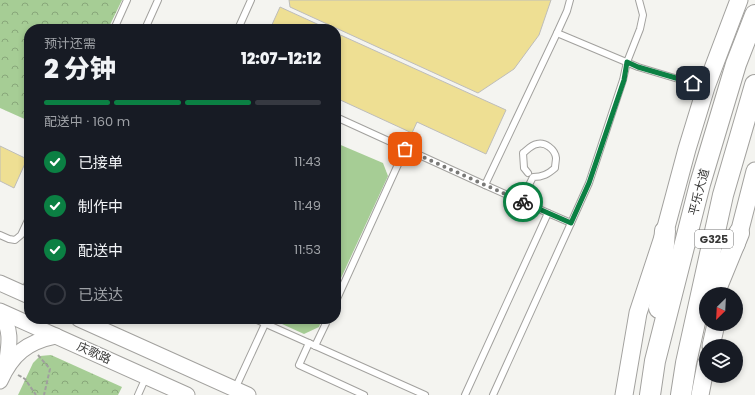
<!DOCTYPE html>
<html lang="zh">
<head>
<meta charset="utf-8">
<style>
  body { margin:0; font-family:Poppins,"Noto Sans SC",sans-serif; background:#242831; color:#f1f3f6; height:100vh; display:flex; flex-direction:column; font-size:15px; white-space:nowrap }
  * { box-sizing:border-box; margin:0 }
  p { font-size:13px; color:#9ea1a6 }
  .icon { flex:none; width:22px; height:22px; fill:none; stroke:currentColor; stroke-width:2; stroke-linecap:round; stroke-linejoin:round }
  .map { position:relative; flex:1; overflow:hidden }
  .drawer { position:absolute; left:24px; top:24px; width:317px; height:300px; display:flex; flex-direction:column; background:#171b24; border-radius:16px; box-shadow:0 2px 6px #0003 }
  .drawer>* { flex:none }
  .needle { width:26px; rotate:204deg }
  .controls { position:absolute; left:699px; top:287px; display:grid; gap:8px }
  .controls a { display:grid; place-items:center; width:44px; height:44px; border-radius:50%; background:#171b24; box-shadow:0 2px 6px #0003; font-size:20px }
  .pin { position:absolute; display:grid; place-items:center; width:34px; height:34px; color:#fff; margin:-17px; border-radius:8px; box-shadow:0 2px 6px #0006 }
  .courier { position:absolute; display:grid; place-items:center; width:40px; height:40px; margin:-20px; border:3px solid #0b8043; border-radius:50%; background:#fff; color:#222; box-shadow:0 1px 5px #0007 }
  .head em { font-style:normal; font-weight:800 }
  .head div { display:flex; flex-direction:column-reverse }
  .head { display:flex; align-items:center; justify-content:space-between; height:68px; padding:0 20px }
  h1 { font-size:26px; font-weight:800; line-height:30px }
  .bar { display:grid; grid-template-columns:repeat(4,1fr); gap:6px 4px; align-content:center; height:48px; padding:0 20px }
  .bar i { height:5px; border-radius:3px; background:#363941 }
  .bar .current { background:#0b8043 }
  .bar p { grid-column:span 4 }
  ol { padding:0 20px; list-style:none }
  li { display:flex; align-items:center; gap:12px; height:44px }
  li p { margin-inline-start:auto }
  li .icon { padding:4px; border-radius:50%; background:#0b8043; color:#fff; stroke-width:4 }
  li:last-child { color:#9ea1a6 }
  li i { width:22px; height:22px; border:2px solid #363941; border-radius:50% }
  .map>svg:first-child { display:block }
</style>
</head>
<body>
<div class="map">
<svg width="755" height="395" viewBox="0 0 755 395">
  <defs>
    <pattern id="park-crowns" width="20" height="18" patternUnits="userSpaceOnUse"><rect width="20" height="18" fill="#a6cd95"/><path d="M2 6a3 3 0 1 1 6 0M12 15a3 3 0 1 1 6 0" fill="none" stroke="#88a77a"/></pattern>
  </defs>
  <rect width="100%" height="100%" fill="#f4f4f0"/>
  <!-- grass -->
  <g fill="#a6cd95">
    <polygon points="336,143 383,163 388,176 336,289"/>
    <polygon points="271,319 322,319 319,327 304,334"/>
  </g>
  <!-- park -->
  <g fill="url(#park-crowns)">
    <polygon points="0,0 122,0 108,29 29,29 29,121 0,108"/>
    <polygon points="51,355 122,387 118,395 18,395 33,363 40,356"/>
  </g>
  <!-- building -->
  <g fill="#eedf93" stroke="#bebdba">
    <polygon points="289,0 551,0 539,35 514,69 478,93 290,7"/>
    <polygon points="280,7 328,29 270,29"/>
    <polygon points="336,33 506,110 486,154 417,122 412,133 336,98"/>
    <polygon points="0,146 27,159 14,188 0,181"/>
  </g>
  <g fill="none" stroke-linecap="round" stroke-linejoin="round">
    <defs>
      <g id="service">
        <polyline points="570,0 567,11 557,33 638,67 705,87"/>
        <polyline points="114,29 127,0"/>
        <polyline points="145,29 158,0"/>
        <polyline points="238,29 251,0"/>
        <polyline points="336,117 485,185 557,33"/>
        <path d="M521,201L533,177C543,177 548,174 555,168C555,165 556,161 556,158C555,149 545,142 537,144C531,145 527,150 523,153L524,168L528,173"/>
        <polyline points="548,213 571,223 589,183 623,80 627,62 640,29 643,15 639,0"/>
        <polyline points="0,235 9,239 15,240 21,235 29,218"/>
        <polyline points="23,294 29,281"/>
        <polyline points="336,301 405,149"/>
        <polyline points="255,319 425,395"/>
        <polyline points="309,343 299,365 364,395"/>
        <polyline points="315,346 328,319"/>
        <polyline points="235,389 265,324"/>
        <polyline points="138,395 146,377"/>
        <polyline points="465,395 548,213 485,185"/>
        <polyline points="493,395 571,223"/>
      </g>
      <g id="tertiary">
        <polyline points="0,283 29,296"/>
        <polyline points="0,311 187,395"/>
        <path d="M0,315C14,329 8,350 6,367"/>
        <polyline points="79,319 248,395"/>
        <path d="M0,381C12,354 27,342 56,336"/>
      </g>
      <g id="secondary">
        <polyline points="736,245 755,171"/>
        <polyline points="711,346 716,324"/>
        <polyline points="624,395 638,313 665,231 687,149 706,87 739,0"/>
        <polyline points="700,395 706,364"/>
      </g>
      <g id="trunk">
        <polyline points="714,294 739,233"/>
        <polyline points="659,308 665,231"/>
        <polyline points="650,395 655,361 700,184 736,64 755,15"/>
        <polyline points="681,395 686,363 723,195 755,85"/>
      </g>
    </defs>
    <!-- service casing -->
    <use href="#service" stroke="#a2a19e" stroke-width="8"/>
    <!-- tertiary casing -->
    <use href="#tertiary" stroke="#a2a19e" stroke-width="17"/>
    <!-- secondary casing -->
    <use href="#secondary" stroke="#a2a19e" stroke-width="19"/>
    <!-- trunk casing -->
    <use href="#trunk" stroke="#a2a19e" stroke-width="22"/>
    <!-- path -->
    <g stroke="#9f9f9d" stroke-width="2" stroke-dasharray="4 2" stroke-linecap="butt">
      <polyline points="38,355 50,369 44,395"/>
      <polyline points="18,375 25,379 36,395"/>
    </g>
    <!-- service -->
    <use href="#service" stroke="#fff" stroke-width="6"/>
    <!-- tertiary -->
    <use href="#tertiary" stroke="#fff" stroke-width="15"/>
    <!-- secondary -->
    <use href="#secondary" stroke="#fff" stroke-width="17"/>
    <!-- trunk -->
    <use href="#trunk" stroke="#fff" stroke-width="20"/>
  </g>
  <g fill="none" stroke-linecap="round" stroke-linejoin="round">
    <!-- done -->
    <polyline stroke="#797977" stroke-width="4" stroke-dasharray="0 7.2" points="405,149 523,202"/>
    <!-- route -->
    <polyline stroke="#0b8043" stroke-width="5" points="523,202 571,223 589,183 624,80 627,62 638,67 693,83"/>
  </g>
  <g text-anchor="middle" stroke-width="3" stroke-linejoin="round" paint-order="stroke">
    <!-- shield labels -->
    <rect fill="#fff" stroke="#737372" stroke-width="1" x="695" y="230" width="38" height="18" rx="3"/>
    <g font-size="11" font-weight="bold" fill="#373736">
      <text x="714" y="243">G325</text>
    </g>
    <!-- street labels -->
    <g font-size="12" fill="#373736" stroke="#fff">
      <text transform="translate(699 192) rotate(-75)" y="4">平乐大道</text>
      <text transform="translate(94 353) rotate(24)" y="4">庆歌路</text>
    </g>
  </g>
</svg>
<div class="controls">
<a><svg class="needle" viewBox="-14 -14 28 28"><path d="M0-13l5 13h-10z" fill="#e53935"/><path d="M0 13l5-13h-10z" fill="#9ea1a6"/></svg></a>
<a><svg class="icon" aria-label="layers" viewBox="0 0 24 24"><path d="M12 4l9 5-9 5-9-5zM3 14l9 5 9-5"/></svg></a>
</div>
<div class="pin" style="left:405px;top:149px;background:#ea580c"><svg class="icon" aria-label="bag" viewBox="0 0 24 24"><path d="M5 8h14l-1 12H6zM9 8a3 3 0 0 1 6 0"/></svg></div>
<div class="pin" style="left:693px;top:83px;background:#1f2937"><svg class="icon" aria-label="home" viewBox="0 0 24 24"><path d="M3 11l9-7 9 7M6 9v11h12V9"/></svg></div>
<div class="courier" style="left:523px;top:202px"><svg class="icon" aria-label="bike" viewBox="0 0 24 24"><circle cx="6" cy="16" r="4"/><circle cx="18" cy="16" r="4"/><path d="M6 16l4-8h5l3 8M10 8l3 8H6M13 5h3"/></svg></div>
<section class="drawer">
<div class="head"><div><h1>2 分钟</h1><p>预计还需</p></div><em>12:07–12:12</em></div>
<div class="bar"><i class="current"></i><i class="current"></i><i class="current"></i><i></i><p>配送中 · 160 m</p></div>
<ol>
<li><svg class="icon" aria-label="check" viewBox="0 0 24 24"><path d="M5 12l5 5 9-10"/></svg>已接单<p>11:43</p></li>
<li><svg class="icon" aria-label="check" viewBox="0 0 24 24"><path d="M5 12l5 5 9-10"/></svg>制作中<p>11:49</p></li>
<li><svg class="icon" aria-label="check" viewBox="0 0 24 24"><path d="M5 12l5 5 9-10"/></svg>配送中<p>11:53</p></li>
<li><i></i>已送达</li>
</ol>
</section>
</div>
</body>
</html>
